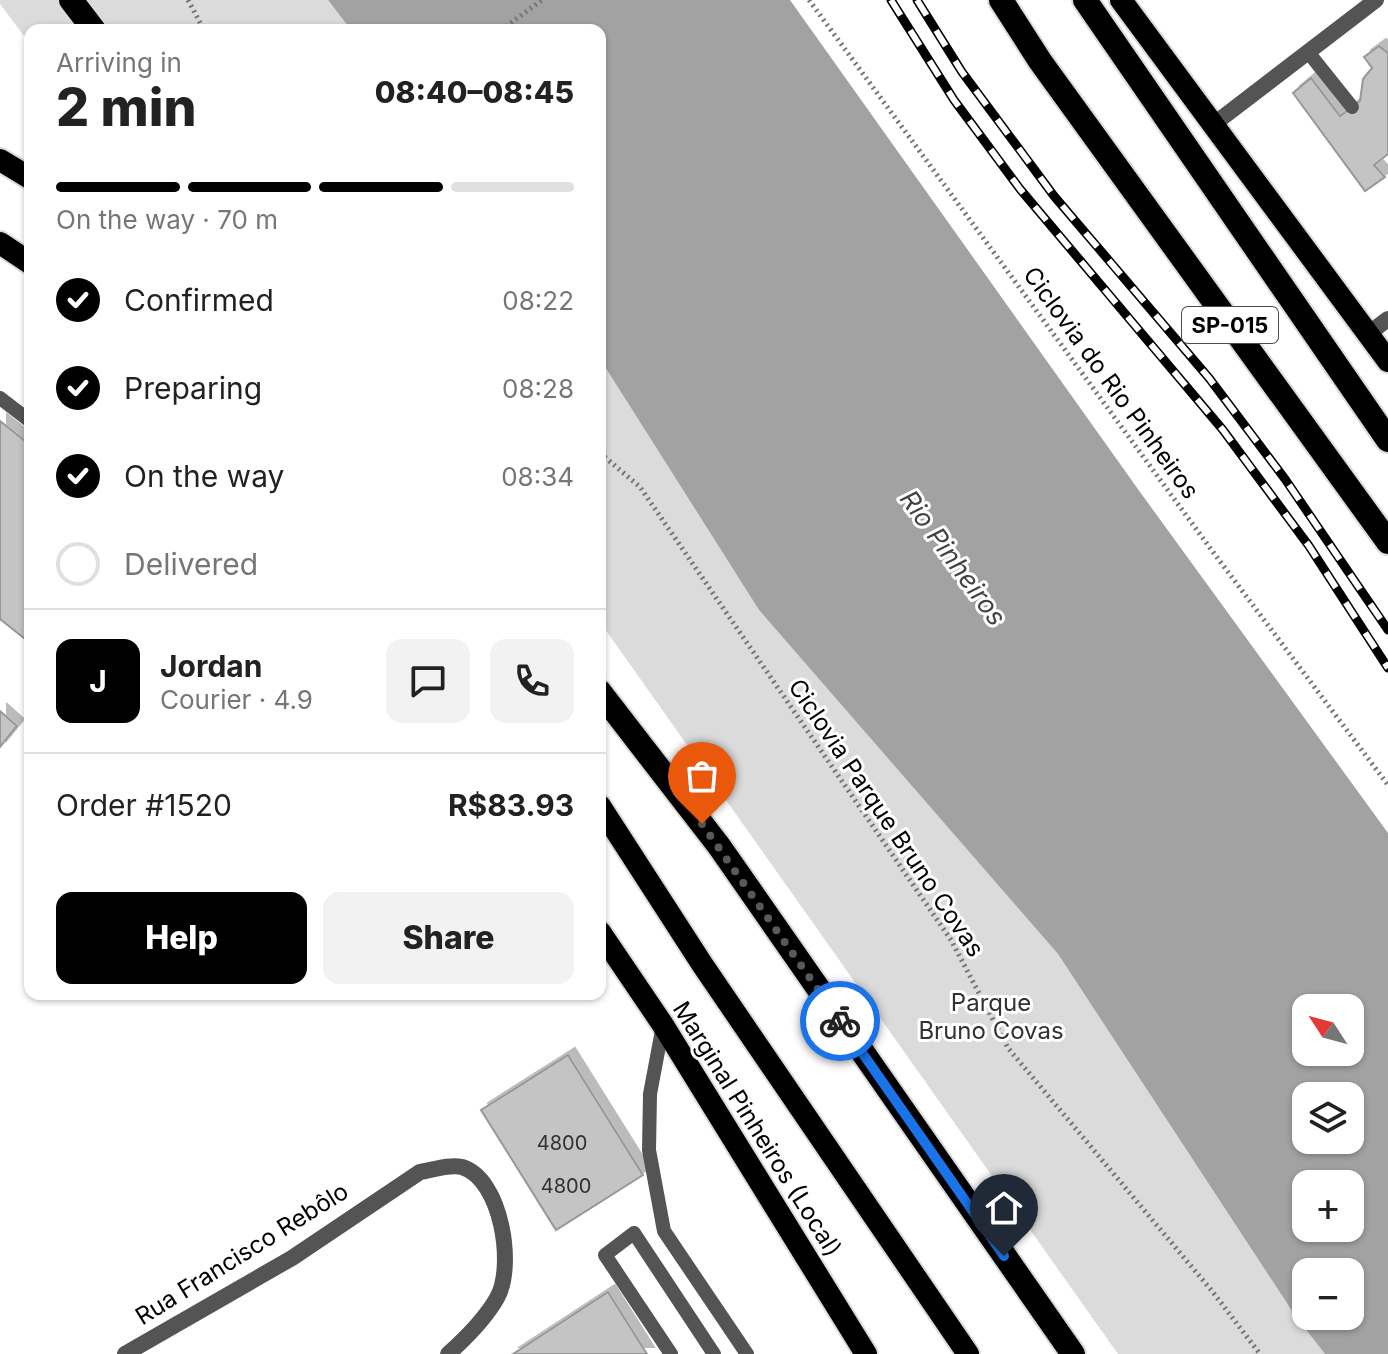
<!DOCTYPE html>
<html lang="en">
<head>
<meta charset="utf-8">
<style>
  body { margin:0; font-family:Inter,sans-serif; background:#f2f2f2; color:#222; height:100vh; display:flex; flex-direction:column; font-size:30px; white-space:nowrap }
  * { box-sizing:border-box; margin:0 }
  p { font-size:26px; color:#767676 }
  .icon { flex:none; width:44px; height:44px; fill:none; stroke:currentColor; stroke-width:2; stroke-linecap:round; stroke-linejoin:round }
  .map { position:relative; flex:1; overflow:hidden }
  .details { position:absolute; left:24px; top:24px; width:582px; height:976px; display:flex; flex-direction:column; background:#fff; border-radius:16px; box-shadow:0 2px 6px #0004 }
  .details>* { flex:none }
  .needle { width:52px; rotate:306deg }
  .fabs { position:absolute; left:1292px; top:994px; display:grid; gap:16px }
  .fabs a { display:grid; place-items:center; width:72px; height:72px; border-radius:16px; background:#fff; box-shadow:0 2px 6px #0004; font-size:40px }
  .pin { position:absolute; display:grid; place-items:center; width:68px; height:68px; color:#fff; margin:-82px -34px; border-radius:50% 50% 50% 0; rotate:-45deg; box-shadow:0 0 8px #0007 }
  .pin .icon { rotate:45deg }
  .courier { position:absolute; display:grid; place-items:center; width:80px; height:80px; margin:-40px; border:6px solid #1a73e8; border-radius:50%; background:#fff; color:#222; box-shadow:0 2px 10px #0007 }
  .summary em { font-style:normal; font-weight:800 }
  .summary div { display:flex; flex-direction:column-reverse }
  .summary { display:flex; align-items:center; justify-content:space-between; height:136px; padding:0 32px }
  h1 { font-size:52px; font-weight:800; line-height:60px }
  .bar { display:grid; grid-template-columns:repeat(4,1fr); gap:12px 8px; align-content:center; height:96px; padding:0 32px }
  .bar i { height:10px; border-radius:6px; background:#e0e0e0 }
  .bar .selected { background:#000 }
  .bar p { grid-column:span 4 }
  .line { display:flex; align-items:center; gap:20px; padding:0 32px; border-top:2px solid #e0e0e0 }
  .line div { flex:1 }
  .round { display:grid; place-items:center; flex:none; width:84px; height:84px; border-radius:16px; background:#f2f2f2 }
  ol { padding:0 32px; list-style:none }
  li { display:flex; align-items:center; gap:24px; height:88px }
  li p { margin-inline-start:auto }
  li .icon { padding:8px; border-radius:50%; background:#000; color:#fff; stroke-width:4 }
  li:last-child { color:#767676 }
  li i { width:44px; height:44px; border:4px solid #e0e0e0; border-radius:50% }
  .button { display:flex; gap:16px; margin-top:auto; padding:16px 32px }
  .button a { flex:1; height:92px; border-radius:16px; background:#000; color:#fff; font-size:32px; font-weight:800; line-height:92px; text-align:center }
  .button a+a { background:#f2f2f2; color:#222 }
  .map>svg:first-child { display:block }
</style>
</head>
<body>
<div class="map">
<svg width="1388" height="1354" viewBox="0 0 1388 1354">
  <defs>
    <filter id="shadow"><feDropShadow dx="7" dy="-7" stdDeviation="0" flood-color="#0004"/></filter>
  </defs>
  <rect width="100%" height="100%" fill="#fff"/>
  <!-- green -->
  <g fill="#dbdbdb">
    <polygon points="0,0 328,0 351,30 30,30 30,44 0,4"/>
    <polygon points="600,359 759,610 1058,954 1296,1317 1325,1354 1118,1354 600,622"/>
  </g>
  <!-- water -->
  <path fill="#a2a2a2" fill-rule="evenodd" d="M328,0H790L1140,492L1388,833V1354H1325L1296,1317L1058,954L759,610L600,359V30H351ZM1306,1008H1350V1052H1306ZM1306,1096H1350V1140H1306ZM1306,1184H1350V1228H1306ZM1306,1272H1350V1316H1306Z"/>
  <!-- building -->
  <g fill="#c4c4c4" stroke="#989898" stroke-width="2" filter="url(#shadow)">
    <polygon points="1379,46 1388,53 1388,154 1374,165 1385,177 1365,191 1293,93 1311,78 1340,116 1360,101 1363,79 1372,68 1364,57"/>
    <polygon points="0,421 30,445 30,643 0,619"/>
    <polygon points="0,711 17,726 0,747"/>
    <polygon points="568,1055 643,1175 556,1230 481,1110"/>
    <polygon points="608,1292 647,1354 513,1354"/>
  </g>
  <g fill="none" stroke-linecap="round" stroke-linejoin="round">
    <defs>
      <g id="trunk">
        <polyline points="1121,0 1388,361"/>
        <polyline points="0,160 30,178"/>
        <polyline points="0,243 30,263"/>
        <polyline points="600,806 702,964 968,1354"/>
        <polyline points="600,932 663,1025 866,1354"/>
      </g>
      <g id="motorway">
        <polyline points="71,0 94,30"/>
        <polyline points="1001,0 1040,61 1388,542"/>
        <polyline points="1085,0 1388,440"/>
        <polyline points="600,692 719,846 1073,1354"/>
      </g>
    </defs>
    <!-- trunk casing -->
    <use href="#trunk" stroke="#dbdbdb" stroke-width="26"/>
    <!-- motorway casing -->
    <use href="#motorway" stroke="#dbdbdb" stroke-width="28"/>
    <!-- path -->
    <g stroke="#767676" stroke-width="5" stroke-dasharray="2 4" stroke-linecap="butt">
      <polyline points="188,0 204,30"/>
      <polyline points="809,0 1213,552 1388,785"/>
      <polyline points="501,30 542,0"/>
      <polyline points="600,453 640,487 951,940 1008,1048 1212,1291 1260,1354"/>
    </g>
    <!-- service -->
    <g stroke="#545454" stroke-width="14">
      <polyline points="1308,52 1352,107"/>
      <polyline points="0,398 30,421"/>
      <polyline points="663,1025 650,1094 649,1150 664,1231 747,1354"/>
      <polyline points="671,1354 605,1255 634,1233 714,1354"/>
    </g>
    <!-- minor -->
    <g stroke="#545454" stroke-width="16">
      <polyline points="1214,124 1376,0"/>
      <polyline points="1368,334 1388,319"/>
      <path d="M125,1354L292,1258L420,1172C432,1170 450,1164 462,1167C502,1179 515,1267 497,1298C485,1319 466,1338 448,1354"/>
    </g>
    <!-- trunk -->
    <use href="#trunk" stroke="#000" stroke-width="22"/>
    <!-- motorway -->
    <use href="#motorway" stroke="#000" stroke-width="24"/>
    <defs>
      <g id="rail">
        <polyline points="891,0 954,100 1020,189 1223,430 1309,546 1388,668"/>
        <polyline points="917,0 962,72 1054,196 1209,378 1285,479 1388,630"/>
      </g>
    </defs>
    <!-- rail casing -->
    <use href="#rail" stroke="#000" stroke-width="9"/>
    <!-- rail -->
    <use href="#rail" stroke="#fff" stroke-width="6" stroke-dasharray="18" stroke-linecap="butt"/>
  </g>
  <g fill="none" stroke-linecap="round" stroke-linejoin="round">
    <!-- done -->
    <polyline stroke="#595959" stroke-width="8" stroke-dasharray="0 14.4" points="702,824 840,1021"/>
    <!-- route -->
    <polyline stroke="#1a73e8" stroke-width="10" points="840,1021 1004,1256"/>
  </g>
  <g text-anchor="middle" stroke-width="6" stroke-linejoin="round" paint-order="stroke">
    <!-- number labels -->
    <g font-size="20" fill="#313131">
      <text x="562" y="1150">4800</text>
      <text x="566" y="1193">4800</text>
    </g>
    <!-- shield labels -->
    <rect fill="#fff" stroke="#4c4c4c" stroke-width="2" x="1182" y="307" width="96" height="36" rx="6"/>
    <g font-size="22" font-weight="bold" fill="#000">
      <text x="1230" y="333">SP-015</text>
    </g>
    <!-- street labels -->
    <g font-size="24" fill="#000" stroke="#fff">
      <text transform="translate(1111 383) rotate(54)" y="8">Ciclovia do Rio Pinheiros</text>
      <text transform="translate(886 818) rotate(56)" y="8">Ciclovia Parque Bruno Covas</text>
      <text transform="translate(757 1129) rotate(58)" y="8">Marginal Pinheiros (Local)</text>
      <text transform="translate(242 1254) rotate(-32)" y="8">Rua Francisco Rebôlo</text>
    </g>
    <!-- park labels -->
    <g font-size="24" fill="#323232" stroke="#fff">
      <text x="991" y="1011">Parque<tspan x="991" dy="28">Bruno Covas</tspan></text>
    </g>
    <!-- water labels -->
    <g font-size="26" font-style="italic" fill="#434343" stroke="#fff">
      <text transform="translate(953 558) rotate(54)" y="9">Rio Pinheiros</text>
    </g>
  </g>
</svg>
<div class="fabs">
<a><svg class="needle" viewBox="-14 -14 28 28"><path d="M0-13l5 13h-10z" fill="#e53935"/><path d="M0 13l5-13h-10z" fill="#767676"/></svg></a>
<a><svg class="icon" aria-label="layers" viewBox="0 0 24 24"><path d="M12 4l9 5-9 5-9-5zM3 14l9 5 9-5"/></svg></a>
<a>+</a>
<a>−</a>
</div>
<div class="pin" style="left:702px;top:824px;background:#ea580c"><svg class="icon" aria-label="bag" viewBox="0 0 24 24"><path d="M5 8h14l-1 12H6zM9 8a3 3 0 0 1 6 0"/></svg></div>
<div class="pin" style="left:1004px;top:1256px;background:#1f2937"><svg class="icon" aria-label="home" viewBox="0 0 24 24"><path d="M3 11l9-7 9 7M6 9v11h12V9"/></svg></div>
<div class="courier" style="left:840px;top:1021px"><svg class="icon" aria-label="bike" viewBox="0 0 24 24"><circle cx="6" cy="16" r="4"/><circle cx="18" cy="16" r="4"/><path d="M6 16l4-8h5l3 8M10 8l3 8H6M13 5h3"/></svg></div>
<section class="details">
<div class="summary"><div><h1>2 min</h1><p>Arriving in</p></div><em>08:40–08:45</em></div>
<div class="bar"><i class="selected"></i><i class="selected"></i><i class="selected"></i><i></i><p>On the way · 70 m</p></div>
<ol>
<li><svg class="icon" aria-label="check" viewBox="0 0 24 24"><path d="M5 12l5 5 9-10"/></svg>Confirmed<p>08:22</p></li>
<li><svg class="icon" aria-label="check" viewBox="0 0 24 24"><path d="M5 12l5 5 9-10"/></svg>Preparing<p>08:28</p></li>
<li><svg class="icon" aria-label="check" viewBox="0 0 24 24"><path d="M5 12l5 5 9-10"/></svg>On the way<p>08:34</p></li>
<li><i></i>Delivered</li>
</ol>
<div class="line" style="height:144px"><b class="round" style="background:#000;color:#fff">J</b><div><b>Jordan</b><p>Courier · 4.9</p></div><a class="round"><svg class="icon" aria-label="chat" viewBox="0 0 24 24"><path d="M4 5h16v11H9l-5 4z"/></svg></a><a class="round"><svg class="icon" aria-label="phone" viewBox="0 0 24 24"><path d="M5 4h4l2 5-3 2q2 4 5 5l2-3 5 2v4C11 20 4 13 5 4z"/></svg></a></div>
<div class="line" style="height:104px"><div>Order #1520</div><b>R$83.93</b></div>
<div class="button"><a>Help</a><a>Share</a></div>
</section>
</div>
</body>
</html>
